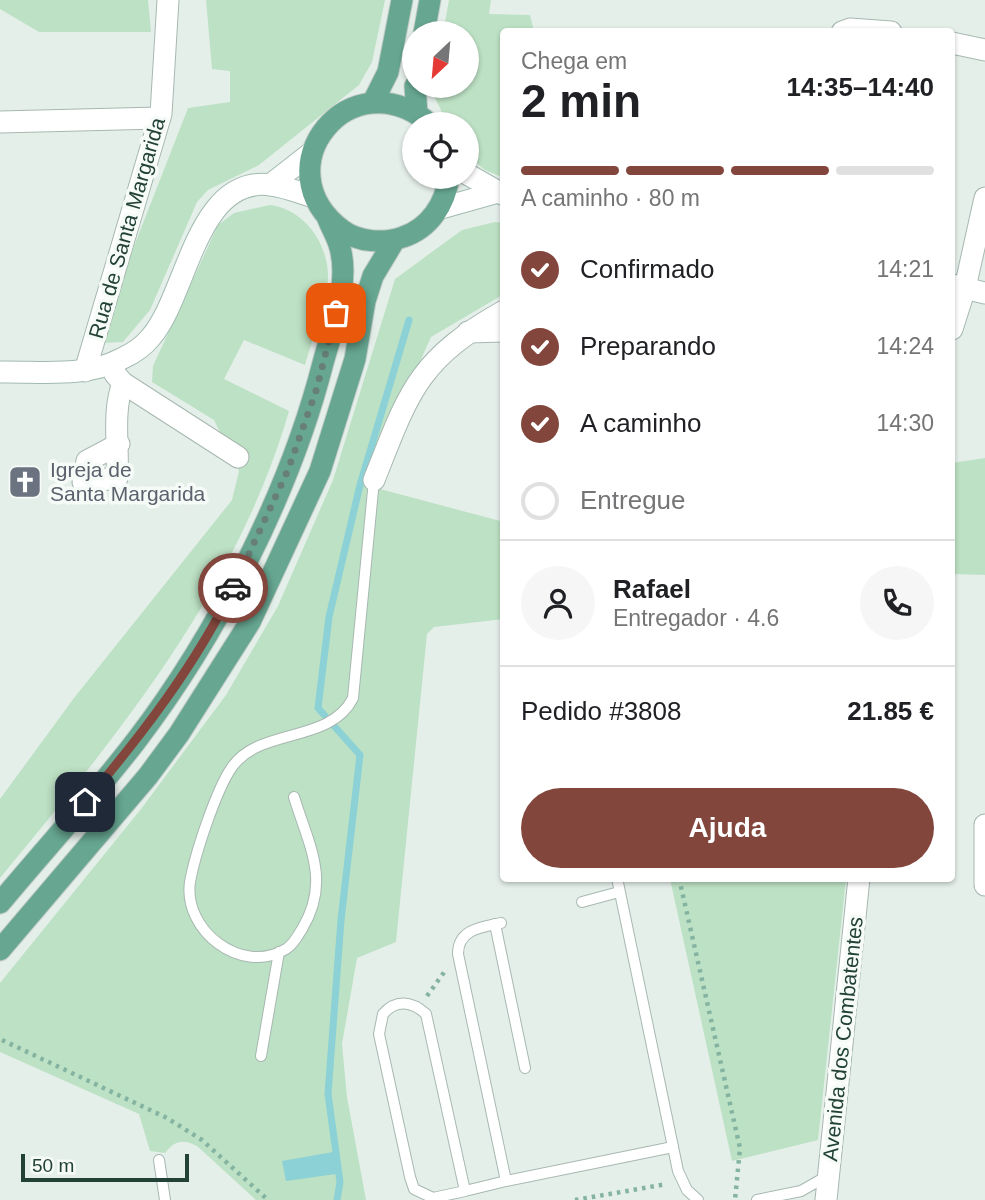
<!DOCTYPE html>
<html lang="pt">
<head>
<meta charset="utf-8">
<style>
  body { margin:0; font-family:Helvetica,sans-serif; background:#f6f6f6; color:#202124; height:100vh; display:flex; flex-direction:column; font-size:26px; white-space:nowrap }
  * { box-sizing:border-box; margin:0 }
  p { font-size:23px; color:#757577 }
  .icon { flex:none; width:38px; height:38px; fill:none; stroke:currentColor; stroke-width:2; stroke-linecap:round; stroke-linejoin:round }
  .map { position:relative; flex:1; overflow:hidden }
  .side { position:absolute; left:500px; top:28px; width:455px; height:854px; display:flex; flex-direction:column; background:#fff; border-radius:7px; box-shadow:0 2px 5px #0004 }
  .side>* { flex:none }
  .needle { width:46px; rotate:206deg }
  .fabs { position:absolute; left:402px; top:21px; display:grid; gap:14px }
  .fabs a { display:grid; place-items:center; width:77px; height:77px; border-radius:50%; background:#fff; box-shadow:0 2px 5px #0004; font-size:35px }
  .scale { position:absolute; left:21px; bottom:18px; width:168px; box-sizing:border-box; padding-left:7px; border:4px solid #234237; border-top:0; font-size:19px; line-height:24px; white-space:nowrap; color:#234237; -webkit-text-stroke:5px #f6fbf8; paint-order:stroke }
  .pin { position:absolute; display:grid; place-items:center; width:60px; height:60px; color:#fff; margin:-30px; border-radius:14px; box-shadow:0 4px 10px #0006 }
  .courier { position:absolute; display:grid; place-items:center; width:70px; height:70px; margin:-35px; border:5px solid #82463c; border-radius:50%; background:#fff; color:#222; box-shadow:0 2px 9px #0007 }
  .overview em { font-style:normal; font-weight:700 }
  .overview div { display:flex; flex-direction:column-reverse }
  .overview { display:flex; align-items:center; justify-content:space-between; height:119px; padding:0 21px }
  h1 { font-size:46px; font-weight:700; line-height:52px }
  .bar { display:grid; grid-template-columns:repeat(4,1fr); gap:10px 7px; align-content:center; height:84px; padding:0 21px }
  .bar i { height:9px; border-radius:5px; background:#e0e0e0 }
  .bar .selected { background:#82463c }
  .bar p { grid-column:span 4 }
  .line { display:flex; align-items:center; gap:18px; padding:0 21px; border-top:2px solid #e0e0e0 }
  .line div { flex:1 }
  .round { display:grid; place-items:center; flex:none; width:74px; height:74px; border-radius:37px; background:#f6f6f6 }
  ol { padding:0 21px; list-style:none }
  li { display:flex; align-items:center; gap:21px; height:77px }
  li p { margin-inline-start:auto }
  li .icon { padding:7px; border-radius:50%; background:#82463c; color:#fff; stroke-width:4 }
  li:last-child { color:#757577 }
  li i { width:38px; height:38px; border:4px solid #e0e0e0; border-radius:50% }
  .action { display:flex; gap:14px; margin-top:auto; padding:14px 21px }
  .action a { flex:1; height:80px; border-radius:42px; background:#82463c; color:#fff; font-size:28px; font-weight:700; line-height:80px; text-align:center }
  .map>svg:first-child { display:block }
</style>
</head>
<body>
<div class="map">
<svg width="985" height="1200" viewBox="0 0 985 1200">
  <rect width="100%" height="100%" fill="#e5efea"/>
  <!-- green -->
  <g fill="#bde1c4">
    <polygon points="0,0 148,0 151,32 39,32 0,9"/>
    <polygon points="206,0 385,0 372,62 359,85 259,165 208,190 197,202 150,310 123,342 100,343 99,336 188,108 230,102 230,71 212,69"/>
    <polygon points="449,0 491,0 489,14 530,15 534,31 504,32 504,178 485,170 467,155 467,124 448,124 434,96 434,86 467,86 467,33 443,33"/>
    <path d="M270,205C303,209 327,241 328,275C329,294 311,344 305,365L244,340L224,379L289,411C237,591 117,736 0,878V799L74,698L232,500L239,471L214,420L152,382L153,366L218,225L234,213Z"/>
    <path d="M495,222L504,223V294L431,337L365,485L504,522V619L434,627L427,634L396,942L357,958L342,1044L347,1097L366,1200H256L197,1146C183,1139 175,1140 165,1153L150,1151L139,1114L0,1052V983L141,809L226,695L278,606L333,480L395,279L462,230Z"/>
    <polygon points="985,458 985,575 952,574 952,463"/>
    <polygon points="670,879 846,879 818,1140 732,1161"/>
  </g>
  <!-- water -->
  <polygon fill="#8bd1d6" points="333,1152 336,1174 286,1181 282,1161"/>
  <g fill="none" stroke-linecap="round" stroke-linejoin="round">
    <!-- stream -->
    <polyline stroke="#8bd1d6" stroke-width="7" points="337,1200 340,1182 328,1094 341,920 360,755 318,708 329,617 360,485 409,320"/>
    <defs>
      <g id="service">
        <path d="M294,797C309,846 331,881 302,929C298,936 293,945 286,949C241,976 183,930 190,882C195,854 216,790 232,767C260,727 330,744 353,698L374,480"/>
        <polyline points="617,878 678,1171 687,1190 698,1200"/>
        <polyline points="582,902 619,892"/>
        <path d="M501,923C482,927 458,929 458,954L506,1181L673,1147"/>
        <polyline points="495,924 525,1068"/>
        <polyline points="261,1056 279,952"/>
        <polyline points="159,1160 165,1200"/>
        <path d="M465,1191L433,1198L414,1189L410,1177L379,1034L383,1014C396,999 412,1001 426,1014L465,1191L506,1181"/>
        <polyline points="757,1200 801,1191 829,1175"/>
      </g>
      <g id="minor">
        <polyline points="842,32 850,29 891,32"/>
        <polyline points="952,43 985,50"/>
        <polyline points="0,122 159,118"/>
        <polyline points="468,332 504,331"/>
        <polyline points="85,371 161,114 168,0"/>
        <polyline points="115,374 123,383 238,457"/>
        <path d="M119,444L87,461L83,482L117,478C119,447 112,412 123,383"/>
        <path d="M374,480C409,392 417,360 504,311"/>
        <polyline points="985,825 985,885"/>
      </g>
      <g id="tertiary">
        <polyline points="952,329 965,288 985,198"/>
        <polyline points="826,1200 859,878"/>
      </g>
      <g id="secondary">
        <polyline points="467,174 502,194"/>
        <polyline points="270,185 311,153"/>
        <polyline points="438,209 495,193"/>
        <polyline points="952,285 985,293"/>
        <path d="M0,372C39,371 85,378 121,359C132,354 144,346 151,337C188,294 196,174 272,185C286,187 300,193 314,197"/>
      </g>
      <g id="primary">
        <polyline points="424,33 430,0"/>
        <polyline points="415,86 417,113"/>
        <polyline points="373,102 388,72 402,0"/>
        <path d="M430,124C351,56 260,168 342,230C358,242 384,244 403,237C430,228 445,204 449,177"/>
        <path d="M0,903C45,849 93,797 136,741C217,635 290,492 323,363C332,329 350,284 340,248C338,239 332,229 328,219"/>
        <polyline points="0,950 148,776 179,734 250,622 320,471 355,359 365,301 373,276 394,241"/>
      </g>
    </defs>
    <!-- service casing -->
    <use href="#service" stroke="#a7b8b1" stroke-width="12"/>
    <!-- minor casing -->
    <use href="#minor" stroke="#a7b8b1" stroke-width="23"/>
    <!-- tertiary casing -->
    <use href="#tertiary" stroke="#a7b8b1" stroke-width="23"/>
    <!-- secondary casing -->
    <use href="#secondary" stroke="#a2bbb1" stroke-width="23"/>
    <!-- primary casing -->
    <use href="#primary" stroke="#c1cac7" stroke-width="23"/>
    <!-- path -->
    <g stroke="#84b4a1" stroke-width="4.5" stroke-dasharray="3.5 5" stroke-linecap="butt">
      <polyline points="679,878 740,1148 735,1200"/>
      <polyline points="427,996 445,971"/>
      <polyline points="2,1040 167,1118 202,1140 268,1200"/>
      <polyline points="575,1200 667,1184"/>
    </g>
    <!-- service -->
    <use href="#service" stroke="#fff" stroke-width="10"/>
    <!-- minor -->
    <use href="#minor" stroke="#fff" stroke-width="21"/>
    <!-- tertiary -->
    <use href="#tertiary" stroke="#fff" stroke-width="21"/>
    <!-- secondary -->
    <use href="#secondary" stroke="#fff" stroke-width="21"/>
    <!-- primary -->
    <use href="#primary" stroke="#67a791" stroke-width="21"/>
  </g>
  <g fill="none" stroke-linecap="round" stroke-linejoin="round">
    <!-- done -->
    <polyline stroke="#677f76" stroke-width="7" stroke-dasharray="0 12.6" points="233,588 288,470 316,391 336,313"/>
    <!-- route -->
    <path stroke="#82463c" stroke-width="9" d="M85,802C141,736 195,666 233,588"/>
  </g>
  <!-- icons -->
  <defs>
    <symbol id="church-square" viewBox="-11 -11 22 22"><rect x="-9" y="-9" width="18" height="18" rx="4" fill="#6b7280" stroke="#f6fbf8"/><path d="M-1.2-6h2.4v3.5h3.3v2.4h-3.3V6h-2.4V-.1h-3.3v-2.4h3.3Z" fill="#fff"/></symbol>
  </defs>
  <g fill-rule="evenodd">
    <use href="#church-square" x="6" y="463" width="38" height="38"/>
  </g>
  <g text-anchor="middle" stroke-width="7" stroke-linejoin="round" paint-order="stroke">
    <!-- street labels -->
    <g font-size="21" fill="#234237" stroke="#f6fbf8">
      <text transform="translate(127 228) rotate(-74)" y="7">Rua de Santa Margarida</text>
      <text transform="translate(843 1039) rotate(-84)" y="7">Avenida dos Combatentes</text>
    </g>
    <!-- worship labels -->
    <g font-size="21" fill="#5b616d" stroke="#f6fbf8" text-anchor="start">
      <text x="50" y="477">Igreja de<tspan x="50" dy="24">Santa Margarida</tspan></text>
    </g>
  </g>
</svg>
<div class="fabs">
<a><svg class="needle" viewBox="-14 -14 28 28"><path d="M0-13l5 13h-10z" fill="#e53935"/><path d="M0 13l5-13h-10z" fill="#757577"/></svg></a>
<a><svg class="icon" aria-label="locate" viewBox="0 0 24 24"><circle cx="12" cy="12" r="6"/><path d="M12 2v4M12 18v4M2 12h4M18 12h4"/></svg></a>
</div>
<div class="scale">50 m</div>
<div class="pin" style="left:336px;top:313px;background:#ea580c"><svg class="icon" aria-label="bag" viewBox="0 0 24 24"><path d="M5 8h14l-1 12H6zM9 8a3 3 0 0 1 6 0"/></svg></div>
<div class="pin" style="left:85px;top:802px;background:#1f2937"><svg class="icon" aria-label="home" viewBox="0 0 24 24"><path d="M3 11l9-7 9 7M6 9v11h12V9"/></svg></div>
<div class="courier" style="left:233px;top:588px"><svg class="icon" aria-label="car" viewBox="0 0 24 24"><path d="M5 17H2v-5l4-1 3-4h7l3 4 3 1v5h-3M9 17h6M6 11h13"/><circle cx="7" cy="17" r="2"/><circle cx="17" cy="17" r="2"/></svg></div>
<section class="side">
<div class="overview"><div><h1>2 min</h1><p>Chega em</p></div><em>14:35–14:40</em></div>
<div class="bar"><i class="selected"></i><i class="selected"></i><i class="selected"></i><i></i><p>A caminho · 80 m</p></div>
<ol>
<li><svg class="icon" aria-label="check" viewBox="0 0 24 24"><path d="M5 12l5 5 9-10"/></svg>Confirmado<p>14:21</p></li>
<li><svg class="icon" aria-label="check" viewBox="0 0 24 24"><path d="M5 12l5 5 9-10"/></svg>Preparando<p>14:24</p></li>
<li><svg class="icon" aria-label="check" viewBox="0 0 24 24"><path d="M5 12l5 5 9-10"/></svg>A caminho<p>14:30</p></li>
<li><i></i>Entregue</li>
</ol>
<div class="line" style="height:126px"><a class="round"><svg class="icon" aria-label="person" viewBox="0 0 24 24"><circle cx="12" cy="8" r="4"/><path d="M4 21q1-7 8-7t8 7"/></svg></a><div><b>Rafael</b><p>Entregador · 4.6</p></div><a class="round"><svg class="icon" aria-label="phone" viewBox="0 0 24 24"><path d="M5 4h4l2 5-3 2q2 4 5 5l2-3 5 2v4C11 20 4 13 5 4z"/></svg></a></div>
<div class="line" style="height:91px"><div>Pedido #3808</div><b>21.85 €</b></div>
<div class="action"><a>Ajuda</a></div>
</section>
</div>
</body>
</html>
